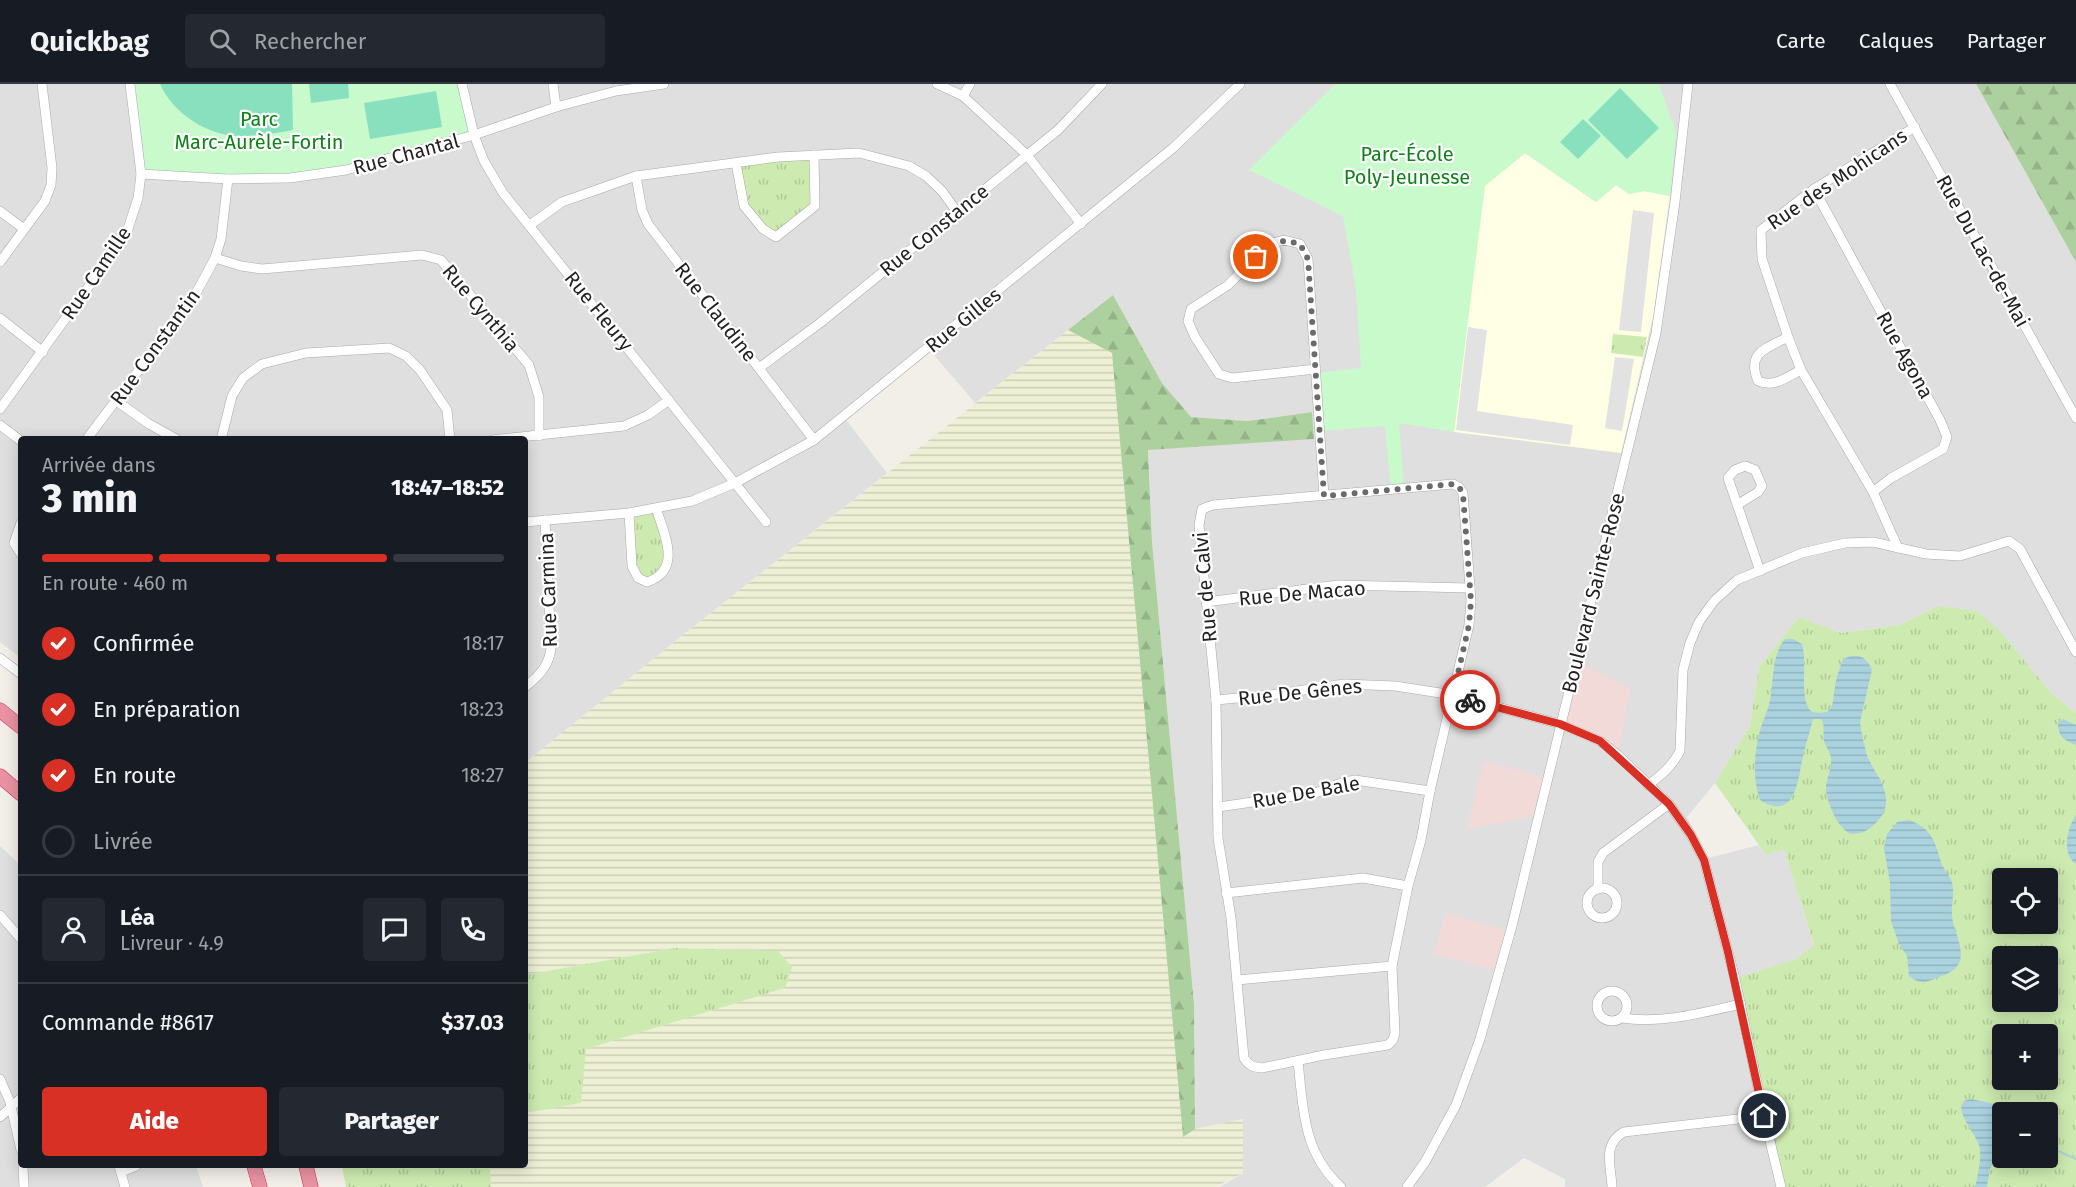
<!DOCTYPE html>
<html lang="fr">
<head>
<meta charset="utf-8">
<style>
  body { margin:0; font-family:"Fira Sans",sans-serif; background:#242831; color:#f1f3f6; height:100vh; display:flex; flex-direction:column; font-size:22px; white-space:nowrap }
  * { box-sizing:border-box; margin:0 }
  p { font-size:20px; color:#9ea1a6 }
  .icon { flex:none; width:33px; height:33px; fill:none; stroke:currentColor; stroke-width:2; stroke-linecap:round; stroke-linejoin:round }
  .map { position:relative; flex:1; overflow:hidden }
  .drawer { position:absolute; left:18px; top:352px; width:510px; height:732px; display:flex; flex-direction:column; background:#171b24; border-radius:6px; box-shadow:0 3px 15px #0003 }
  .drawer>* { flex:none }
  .fabs { position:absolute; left:1992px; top:784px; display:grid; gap:12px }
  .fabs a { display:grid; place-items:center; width:66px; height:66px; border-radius:6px; background:#171b24; box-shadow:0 3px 15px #0003; font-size:30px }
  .pin { position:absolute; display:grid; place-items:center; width:51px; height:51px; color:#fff; margin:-26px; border:3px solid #fff; border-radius:50%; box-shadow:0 2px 6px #0007 }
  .courier { position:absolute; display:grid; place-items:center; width:60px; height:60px; margin:-30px; border:4px solid #d93025; border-radius:50%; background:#fff; color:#222; box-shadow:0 2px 8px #0007 }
  .head em { font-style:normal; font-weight:800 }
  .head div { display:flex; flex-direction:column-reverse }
  .head { display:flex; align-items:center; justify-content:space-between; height:102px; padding:0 24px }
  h1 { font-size:39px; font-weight:800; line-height:45px }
  .bar { display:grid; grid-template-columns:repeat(4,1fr); gap:9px 6px; align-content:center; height:72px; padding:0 24px }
  .bar i { height:8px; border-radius:4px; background:#363941 }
  .bar .active { background:#d93025 }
  .bar p { grid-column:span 4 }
  .line { display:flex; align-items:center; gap:15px; padding:0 24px; border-top:2px solid #363941 }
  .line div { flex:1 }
  .round { display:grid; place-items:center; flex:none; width:63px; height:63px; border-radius:6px; background:#242831 }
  ol { padding:0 24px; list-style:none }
  li { display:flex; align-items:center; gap:18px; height:66px }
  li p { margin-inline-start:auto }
  li .icon { padding:6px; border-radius:50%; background:#d93025; color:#fff; stroke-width:4 }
  li:last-child { color:#9ea1a6 }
  li i { width:33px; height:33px; border:3px solid #363941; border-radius:50% }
  .action { display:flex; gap:12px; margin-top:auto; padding:12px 24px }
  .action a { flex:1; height:69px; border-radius:6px; background:#d93025; color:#fff; font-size:24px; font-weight:800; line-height:69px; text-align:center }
  .action a+a { background:#242831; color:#f1f3f6 }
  header { display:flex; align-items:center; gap:36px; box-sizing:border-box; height:84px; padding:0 30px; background:#171b24; border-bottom:2px solid #363941 }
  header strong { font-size:28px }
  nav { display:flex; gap:33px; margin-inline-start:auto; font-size:21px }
  .search { width:420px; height:54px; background:#242831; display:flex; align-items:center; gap:15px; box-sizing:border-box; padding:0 21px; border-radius:6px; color:#9ea1a6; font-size:22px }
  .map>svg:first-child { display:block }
</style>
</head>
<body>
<header>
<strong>Quickbag</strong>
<div class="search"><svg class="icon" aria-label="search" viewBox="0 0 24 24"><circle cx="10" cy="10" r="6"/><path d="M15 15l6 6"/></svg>Rechercher</div>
<nav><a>Carte</a><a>Calques</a><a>Partager</a></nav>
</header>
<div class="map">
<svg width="2076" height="1103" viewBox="0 0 2076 1103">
  <defs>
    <pattern id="farmland-rules" width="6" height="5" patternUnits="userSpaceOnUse" patternTransform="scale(1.5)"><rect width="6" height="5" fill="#eef0d5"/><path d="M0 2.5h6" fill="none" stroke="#ccceb7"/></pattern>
    <pattern id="grass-tufts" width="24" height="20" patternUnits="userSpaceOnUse" patternTransform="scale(1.5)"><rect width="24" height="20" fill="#cdebb0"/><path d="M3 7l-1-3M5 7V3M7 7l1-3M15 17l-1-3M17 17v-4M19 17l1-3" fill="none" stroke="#b0c997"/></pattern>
    <pattern id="forest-firs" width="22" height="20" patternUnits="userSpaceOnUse" patternTransform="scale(1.5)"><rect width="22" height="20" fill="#add19e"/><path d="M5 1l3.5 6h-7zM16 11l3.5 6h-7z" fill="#95b388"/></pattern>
    <pattern id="water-rules" width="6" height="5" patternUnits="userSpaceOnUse" patternTransform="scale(1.5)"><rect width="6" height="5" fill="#aad3df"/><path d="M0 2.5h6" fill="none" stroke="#92b5bf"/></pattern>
  </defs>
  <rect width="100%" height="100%" fill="#f2efe9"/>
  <!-- residential -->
  <g fill="#e0dfdf">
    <polygon points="0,0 1976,0 2076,178 2076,629 2051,609 2001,548 1938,522 1900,541 1841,549 1799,533 1759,583 1750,642 1715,699 1687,733 1708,774 1759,761 1766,771 1784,764 1814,862 1796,875 1735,896 1781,1103 1565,1103 1565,1095 1524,1074 1485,1103 1220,1103 1243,1089 1243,1035 1195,1045 1194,920 1152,458 1148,365 1314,355 1312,328 1248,337 1191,333 1162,299 1113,211 975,319 928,264 844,333 887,389 678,555 525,679 525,356 21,356 21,574 0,558"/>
    <polygon points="0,762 21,782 21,1082 196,1082 203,1103 0,1103"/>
  </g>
  <!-- commercial -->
  <g fill="#f2dad9">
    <polygon points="1576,577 1630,604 1618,671 1560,640"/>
    <polygon points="1484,677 1548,694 1540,731 1467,745"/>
    <polygon points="1446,829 1508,847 1497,887 1434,870"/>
  </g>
  <!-- education -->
  <polygon fill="#ffffe5" points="1525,69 1596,118 1616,101 1629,110 1644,107 1670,112 1653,233 1621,369 1454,348 1484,102"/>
  <!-- farmland -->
  <polygon fill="url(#farmland-rules)" points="1068,246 1112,269 1183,1052 1195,1045 1243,1035 1243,1089 1215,1103 491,1103 490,1082 525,1082 525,1029 581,1018 585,965 785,904 675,864 525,891 525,679 678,555"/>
  <!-- grass -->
  <g fill="url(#grass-tufts)" fill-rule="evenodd">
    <polygon points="814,71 815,122 776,153 744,122 736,79"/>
    <polygon points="1613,250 1647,253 1643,273 1611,269"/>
    <polygon points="656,424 668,482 647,498 632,482 629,429"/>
    <path d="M1938,522L1977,527L2001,548L2051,609L2076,629V1103H1781L1735,895L1796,875L1814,861L1784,765L1766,771L1715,699L1750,642L1759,583L1799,533L1841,549L1900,541ZM2002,795H2048V840H2002ZM2002,873H2048V918H2002ZM2002,951H2048V996H2002ZM2002,1029H2048V1074H2002Z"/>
    <polygon points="675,864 778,867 792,883 785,904 586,965 581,1019 525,1029 525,891"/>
    <polygon points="342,1082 490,1082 491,1103 346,1103"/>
  </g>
  <!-- forest -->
  <g fill="url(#forest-firs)">
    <polygon points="1976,0 2076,0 2076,178"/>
    <polygon points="1113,211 1162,299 1191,333 1248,337 1312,328 1314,355 1148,366 1152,458 1194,920 1195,1045 1183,1053 1112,269 1068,246"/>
  </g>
  <!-- park -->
  <g fill="#c8facc">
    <polygon points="130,0 462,0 474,51 346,86 290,94 141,90"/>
    <polygon points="1335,0 1659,0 1676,49 1670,112 1644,107 1629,110 1616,101 1596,118 1525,69 1485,102 1454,348 1399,339 1404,404 1391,406 1385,342 1320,347 1316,289 1361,284 1356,205 1343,132 1249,86"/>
  </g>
  <!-- pitch -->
  <g fill="#88e0be">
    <path d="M160,0H292L293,46C276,49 255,53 238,52C206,51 173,29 160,0Z"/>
    <polygon points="309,0 348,0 349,14 311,19"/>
    <polygon points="1620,4 1659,44 1627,75 1588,36"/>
    <polygon points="436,7 442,43 370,55 364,19"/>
    <polygon points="1583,35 1601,52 1578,75 1560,58"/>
  </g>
  <!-- parking -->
  <g fill="#e2e2e2">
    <polygon points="1633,126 1654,129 1641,248 1619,246"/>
    <polygon points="1468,243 1487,246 1477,327 1573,341 1570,361 1456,346"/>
    <polygon points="1615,273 1634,275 1622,347 1605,344"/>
  </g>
  <!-- water -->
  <g fill="url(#water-rules)">
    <path d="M1785,555H1793L1802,560C1808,579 1798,617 1812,628C1835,632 1832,621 1835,603C1836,593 1840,584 1843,575C1857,568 1867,572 1872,586L1860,638C1860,643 1866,669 1868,674C1877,693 1895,711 1881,733C1875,741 1865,750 1854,750C1839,750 1825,715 1826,702C1827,693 1832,684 1831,674C1830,668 1826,663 1824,657C1822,649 1826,642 1821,635H1813C1810,647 1806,659 1803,672C1798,694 1796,739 1760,716C1752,693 1754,666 1761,643C1764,634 1768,626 1770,617C1774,596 1771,572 1785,555Z"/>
    <path d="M2063,635L2076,641V661C2064,656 2058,653 2058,639Z"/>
    <path d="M2076,731V780C2061,770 2067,744 2076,731Z"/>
    <path d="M1909,736C1931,744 1935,757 1941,778C1943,785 1950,791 1952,799C1955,809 1951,820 1952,831C1953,846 1964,862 1960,877C1956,888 1944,891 1934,895C1924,900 1918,899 1909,892L1907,872L1899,860L1891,837L1890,799L1884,764L1887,750L1897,738Z"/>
    <path d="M1971,1015L2004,1022L2016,1029H2002V1059L1990,1085L1987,1103H1975C1978,1091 1981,1077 1980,1065C1979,1051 1945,1019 1971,1015Z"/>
  </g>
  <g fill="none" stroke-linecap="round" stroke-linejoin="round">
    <!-- stream -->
    <polyline stroke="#aad3df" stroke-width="2" points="2056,1066 2076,1075"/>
    <defs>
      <g id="minor">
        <polyline points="462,0 474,51 484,77 503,109 766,438"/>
        <polyline points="553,0 556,23"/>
        <polyline points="937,0 963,12 1027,71 1081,140"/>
        <polyline points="1890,0 2076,334"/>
        <polyline points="963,12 970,0"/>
        <polyline points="736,79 744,122 763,145 776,153 815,122 814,71"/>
        <polyline points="141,90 228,95 290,94 346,86 474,51 556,23 616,7 664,0"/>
        <polyline points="636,92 642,126 648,140 814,356"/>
        <polyline points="1814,105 1940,336 1947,353 1943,365 1891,394 1873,408"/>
        <polyline points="0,127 24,145"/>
        <polyline points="530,141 562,118 636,92 778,73 859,69 909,82 926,92 942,107 957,128"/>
        <polyline points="215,174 241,182 262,185 422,171 441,176 529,281 539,313 539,352"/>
        <polyline points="0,178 45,117 51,101 52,84 42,0"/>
        <polyline points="0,234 43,268"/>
        <path d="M1788,253C1767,264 1746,268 1758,297C1774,304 1787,293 1801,286"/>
        <polyline points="759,284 820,239 1058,46 1102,0"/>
        <polyline points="1316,285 1232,294 1219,290 1195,253 1188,237 1191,225 1228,201 1270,160 1284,156 1300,160 1308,175 1324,412"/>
        <polyline points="115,316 149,340 178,356"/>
        <polyline points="0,325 126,151 138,114 141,90 130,0"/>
        <polyline points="0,341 21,357"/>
        <polyline points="86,356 194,213 215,174 221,155 228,95"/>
        <polyline points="221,356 232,312 243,294 262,280 306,269 389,264 406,272 420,286 447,326 450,356"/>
        <polyline points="492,356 624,342 648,331 669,316"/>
        <path d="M1453,400L1459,403L1463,409L1471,517L1469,541L1430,707L1421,756L1408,802L1392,882L1395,949L1393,956L1388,961L1324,971L1262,984C1253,983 1249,982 1244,974L1231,834L1218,754L1216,616L1199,441L1202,425L1213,421Z"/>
        <polyline points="1737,421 1758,408 1762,402 1755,386 1745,382 1735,386 1728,394 1760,487"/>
        <path d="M629,429L632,482L638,494L647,498C683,486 664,450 656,424"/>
        <polyline points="525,438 629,429 692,417 735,399 814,356 1173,64 1240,0"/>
        <polyline points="21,439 14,459 21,470"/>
        <polyline points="1898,464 1873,408 1801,286 1788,253 1762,175 1761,146 1814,105 1915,43"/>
        <polyline points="1206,518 1338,501 1470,504"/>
        <polyline points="0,574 21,590"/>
        <path d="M525,603C539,592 549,582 551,564L545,436"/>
        <polyline points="1216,616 1270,611 1344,600 1395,602 1453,611 1560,640 1600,657 1618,671 1669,720 1691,751 1704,776 1735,895 1764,1032 1781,1103"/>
        <path d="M1648,701C1662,691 1672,682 1680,667L1683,586L1690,559L1699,538L1714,517L1737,496L1802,469L1845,459L1873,458L1926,470L1960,472L2009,457L2020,465L2076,568"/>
        <polyline points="1218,723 1315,709 1341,699 1355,696 1430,707"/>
        <circle cx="1602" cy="819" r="15"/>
        <polyline points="1598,805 1598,778 1603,769 1669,720"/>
        <polyline points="1226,809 1363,794 1408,802"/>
        <polyline points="0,831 21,855"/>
        <polyline points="1237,896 1392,882"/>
        <circle cx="1612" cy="922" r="15"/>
        <path d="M1622,934C1662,940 1701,929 1741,920"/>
        <path d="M1298,977C1303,1024 1303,1069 1341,1103"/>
        <polyline points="0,995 10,1018 21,1066"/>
        <polyline points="0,1033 21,1014"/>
        <polyline points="23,1082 24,1103"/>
        <polyline points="119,1082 125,1103"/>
        <polyline points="121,1088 136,1082"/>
        <polyline points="1407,1103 1425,1078 1456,1021 1480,955 1512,842 1656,249 1675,118 1688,0"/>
        <path d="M1612,1103C1611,1081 1602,1060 1624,1048L1764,1032"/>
      </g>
      <g id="highway">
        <polyline points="0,626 21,643"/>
        <polyline points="0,692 21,710"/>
        <polyline points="254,1082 260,1103"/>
        <polyline points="306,1082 311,1103"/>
      </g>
    </defs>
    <!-- minor casing -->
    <use href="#minor" stroke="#a9a9a9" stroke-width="10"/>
    <!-- highway casing -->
    <use href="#highway" stroke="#dc2a67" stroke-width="15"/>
    <!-- minor -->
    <use href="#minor" stroke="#fff" stroke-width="9"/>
    <!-- highway -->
    <use href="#highway" stroke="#e892a2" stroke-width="14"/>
  </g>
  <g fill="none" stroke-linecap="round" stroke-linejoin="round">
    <!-- done -->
    <path stroke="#6b6a68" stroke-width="6" stroke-dasharray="0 10.8" d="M1256,173C1272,157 1277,154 1300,160L1308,175L1324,412L1453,400L1459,403L1463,410L1471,517L1469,541L1453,611L1470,616"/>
    <!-- route -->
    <polyline stroke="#d93025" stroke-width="8" points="1470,616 1560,640 1600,657 1669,720 1691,751 1704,776 1728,868 1764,1032"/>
  </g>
  <g text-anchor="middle" stroke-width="4.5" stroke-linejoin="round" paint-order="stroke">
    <!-- park labels -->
    <g font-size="20" fill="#0c8416" stroke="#fff">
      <text x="259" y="42">Parc<tspan x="259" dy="23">Marc-Aurèle-Fortin</tspan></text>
      <text x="1407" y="77">Parc-École<tspan x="1407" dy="23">Poly-Jeunesse</tspan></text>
    </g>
    <!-- street labels -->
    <g font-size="20" fill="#222" stroke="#fff">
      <text transform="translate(406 70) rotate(-15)" y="7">Rue Chantal</text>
      <text transform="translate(1837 95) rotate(-34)" y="7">Rue des Mohicans</text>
      <text transform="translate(934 146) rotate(-39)" y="7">Rue Constance</text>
      <text transform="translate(1983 167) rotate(61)" y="7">Rue Du Lac-de-Mai</text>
      <text transform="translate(96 189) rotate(-56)" y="7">Rue Camille</text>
      <text transform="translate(481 224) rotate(50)" y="7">Rue Cynthia</text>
      <text transform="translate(599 227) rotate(51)" y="7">Rue Fleury</text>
      <text transform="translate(716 228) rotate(52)" y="7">Rue Claudine</text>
      <text transform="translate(963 236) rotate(-39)" y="7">Rue Gilles</text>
      <text transform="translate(155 263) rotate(-54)" y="7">Rue Constantin</text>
      <text transform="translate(1905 271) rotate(61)" y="7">Rue Agona</text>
      <text transform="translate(1205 503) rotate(-95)" y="7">Rue de Calvi</text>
      <text transform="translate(548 506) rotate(-92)" y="7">Rue Carmina</text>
      <text transform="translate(1302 509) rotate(-5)" y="7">Rue De Macao</text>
      <text transform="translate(1593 509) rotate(-76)" y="7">Boulevard Sainte-Rose</text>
      <text transform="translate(1300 608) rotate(-6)" y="7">Rue De Gênes</text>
      <text transform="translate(1306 708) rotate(-10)" y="7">Rue De Bale</text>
    </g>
  </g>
</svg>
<div class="fabs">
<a><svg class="icon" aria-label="locate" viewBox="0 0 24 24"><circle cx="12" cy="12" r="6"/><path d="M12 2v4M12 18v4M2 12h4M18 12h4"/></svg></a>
<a><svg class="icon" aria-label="layers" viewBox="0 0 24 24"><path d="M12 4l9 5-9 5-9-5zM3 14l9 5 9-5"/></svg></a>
<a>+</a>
<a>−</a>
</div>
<div class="pin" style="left:1256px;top:173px;background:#ea580c"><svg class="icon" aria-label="bag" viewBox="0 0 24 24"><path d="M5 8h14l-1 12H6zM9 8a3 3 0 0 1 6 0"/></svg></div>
<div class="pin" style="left:1764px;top:1032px;background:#1f2937"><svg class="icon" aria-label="home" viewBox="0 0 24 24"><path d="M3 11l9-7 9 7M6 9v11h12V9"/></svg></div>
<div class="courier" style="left:1470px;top:616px"><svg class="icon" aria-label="bike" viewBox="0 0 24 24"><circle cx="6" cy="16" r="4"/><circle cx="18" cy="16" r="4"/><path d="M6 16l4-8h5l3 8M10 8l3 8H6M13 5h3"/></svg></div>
<section class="drawer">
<div class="head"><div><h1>3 min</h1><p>Arrivée dans</p></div><em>18:47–18:52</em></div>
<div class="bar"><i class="active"></i><i class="active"></i><i class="active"></i><i></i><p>En route · 460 m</p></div>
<ol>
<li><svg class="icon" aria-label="check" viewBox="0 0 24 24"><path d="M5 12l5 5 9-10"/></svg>Confirmée<p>18:17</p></li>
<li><svg class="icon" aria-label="check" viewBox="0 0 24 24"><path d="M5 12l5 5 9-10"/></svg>En préparation<p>18:23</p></li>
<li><svg class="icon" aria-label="check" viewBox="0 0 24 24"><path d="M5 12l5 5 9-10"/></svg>En route<p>18:27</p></li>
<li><i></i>Livrée</li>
</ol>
<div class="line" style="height:108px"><a class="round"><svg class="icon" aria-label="person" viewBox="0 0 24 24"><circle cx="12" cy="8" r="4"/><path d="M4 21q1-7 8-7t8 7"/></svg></a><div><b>Léa</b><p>Livreur · 4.9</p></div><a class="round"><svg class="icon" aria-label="chat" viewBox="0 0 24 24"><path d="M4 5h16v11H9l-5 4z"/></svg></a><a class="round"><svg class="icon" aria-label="phone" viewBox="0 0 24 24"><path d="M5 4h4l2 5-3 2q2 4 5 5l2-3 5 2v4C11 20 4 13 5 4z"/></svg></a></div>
<div class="line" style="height:78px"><div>Commande #8617</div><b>$37.03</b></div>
<div class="action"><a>Aide</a><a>Partager</a></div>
</section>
</div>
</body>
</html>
